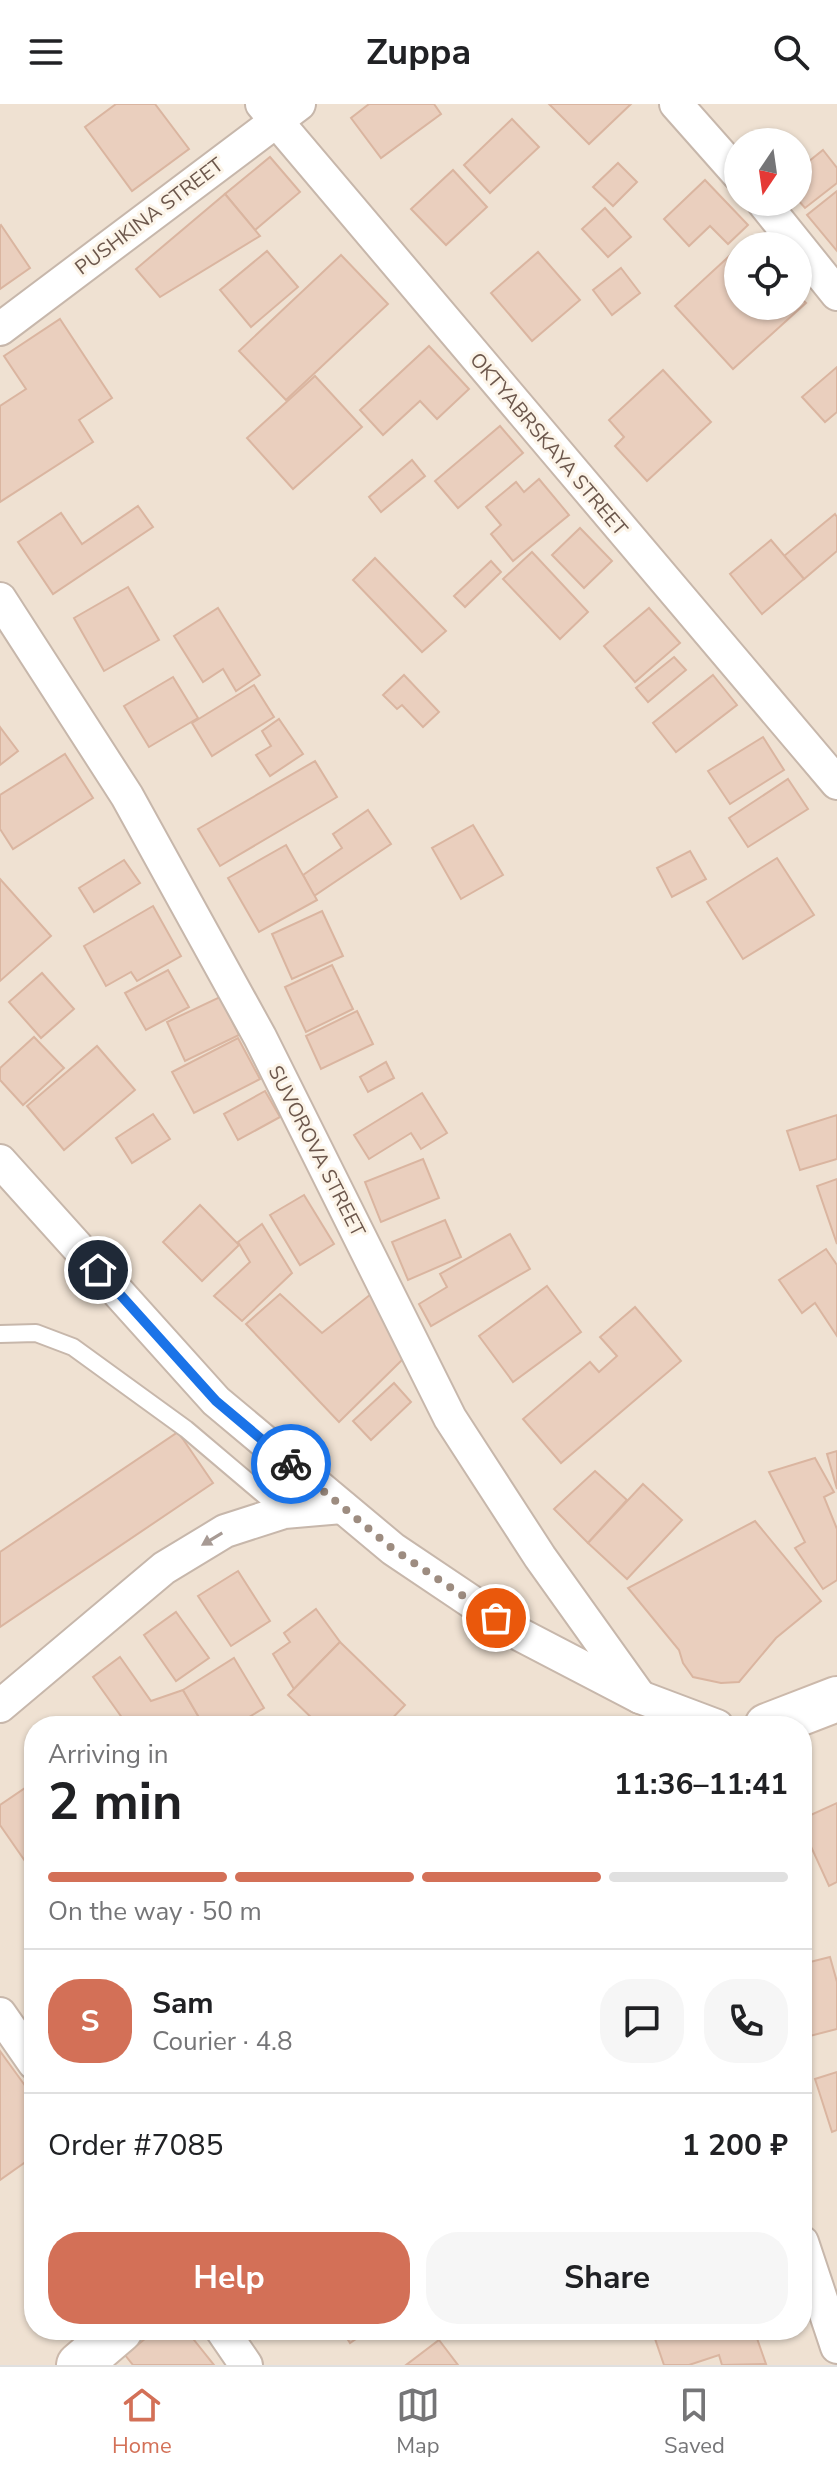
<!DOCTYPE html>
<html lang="en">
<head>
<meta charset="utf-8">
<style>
  body { margin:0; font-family:"Nunito Sans",sans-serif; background:#f6f6f6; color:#202124; height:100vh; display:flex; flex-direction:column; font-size:30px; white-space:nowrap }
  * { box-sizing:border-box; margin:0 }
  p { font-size:26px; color:#757577 }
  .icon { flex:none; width:44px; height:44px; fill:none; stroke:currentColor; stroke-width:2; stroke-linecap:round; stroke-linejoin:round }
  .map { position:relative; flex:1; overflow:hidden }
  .side { position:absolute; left:24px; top:1612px; width:788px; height:624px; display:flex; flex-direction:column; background:#fff; border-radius:32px; box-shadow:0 2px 6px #0004 }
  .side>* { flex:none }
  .needle { width:52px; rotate:193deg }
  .fabs { position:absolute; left:724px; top:24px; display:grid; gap:16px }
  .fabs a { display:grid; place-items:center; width:88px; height:88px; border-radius:50%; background:#fff; box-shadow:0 2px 6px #0004; font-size:40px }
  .pin { position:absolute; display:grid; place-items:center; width:68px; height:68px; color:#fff; margin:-34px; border:4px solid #fff; border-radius:50%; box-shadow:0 2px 8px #0007 }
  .courier { position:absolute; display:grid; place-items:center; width:80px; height:80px; margin:-40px; border:6px solid #1a73e8; border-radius:50%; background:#fff; color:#222; box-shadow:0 2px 10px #0007 }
  .summary em { font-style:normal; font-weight:700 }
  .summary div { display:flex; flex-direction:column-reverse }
  .summary { display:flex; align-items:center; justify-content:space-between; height:136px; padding:0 24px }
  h1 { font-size:52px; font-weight:700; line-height:60px }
  .bar { display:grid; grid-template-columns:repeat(4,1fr); gap:12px 8px; align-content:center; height:96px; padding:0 24px }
  .bar i { height:10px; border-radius:6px; background:#e0e0e0 }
  .bar .current { background:#d37057 }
  .bar p { grid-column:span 4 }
  .line { display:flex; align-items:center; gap:20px; padding:0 24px; border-top:2px solid #e0e0e0 }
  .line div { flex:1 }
  .round { display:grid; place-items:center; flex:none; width:84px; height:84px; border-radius:32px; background:#f6f6f6 }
  .cta { display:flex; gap:16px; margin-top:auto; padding:16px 24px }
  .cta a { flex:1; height:92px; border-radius:32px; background:#d37057; color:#fff; font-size:32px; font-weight:700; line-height:92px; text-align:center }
  .cta a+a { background:#f6f6f6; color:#202124 }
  header { display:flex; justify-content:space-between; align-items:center; height:104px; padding:0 24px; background:#fff; font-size:36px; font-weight:700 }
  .menu { display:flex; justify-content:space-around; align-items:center; height:112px; border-top:2px solid #e0e0e0; background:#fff; font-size:22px; color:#757577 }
  .menu a { display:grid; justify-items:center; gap:4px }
  .menu .current { color:#d37057 }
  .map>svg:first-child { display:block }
</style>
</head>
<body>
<header><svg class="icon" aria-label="menu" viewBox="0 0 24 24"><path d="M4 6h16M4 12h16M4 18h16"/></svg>Zuppa<svg class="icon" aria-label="search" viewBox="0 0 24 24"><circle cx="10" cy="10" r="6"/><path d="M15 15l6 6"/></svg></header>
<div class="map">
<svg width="837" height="2261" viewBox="0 0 837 2261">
  <rect width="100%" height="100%" fill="#f8efe2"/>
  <!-- residential -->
  <path fill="#efe1d2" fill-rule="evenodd" d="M0,0H837V2261H0ZM738,38H798V98H738ZM738,142H798V202H738ZM34,1622H802V2226H34Z"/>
  <!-- building -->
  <g fill="#eacfbe" stroke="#dab5a0" stroke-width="2">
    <polygon points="116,0 155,0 189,45 132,87 85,23"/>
    <polygon points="369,0 434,0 441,10 381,54 351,14"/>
    <polygon points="549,0 631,0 589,40"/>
    <polygon points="512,15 539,43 490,89 464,61"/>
    <polygon points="823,46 837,64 837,79 805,104 798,96 798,66"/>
    <polygon points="270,53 300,88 255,126 225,90"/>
    <polygon points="618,59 637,78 613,102 593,83"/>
    <polygon points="453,66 487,103 446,141 411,105"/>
    <polygon points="705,76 748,121 728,140 710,122 689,142 664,115"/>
    <polygon points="837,87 837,147 807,111"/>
    <polygon points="225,90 260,132 160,193 136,165"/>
    <polygon points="605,104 631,133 608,153 582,125"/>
    <polygon points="1,121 30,164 0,185 0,122"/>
    <polygon points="738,144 738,202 798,202 798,191 806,199 733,265 675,202"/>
    <polygon points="267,147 298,183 251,223 220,186"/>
    <polygon points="538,148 580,196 532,237 491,189"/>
    <polygon points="341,151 388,200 286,296 239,247"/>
    <polygon points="621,164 640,189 612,211 593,186"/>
    <polygon points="60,215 112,294 79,316 93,338 0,398 0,302 26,285 4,252"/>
    <polygon points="429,242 469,285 437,315 420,297 383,331 360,306"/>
    <polygon points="837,263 837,308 825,318 802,293"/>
    <polygon points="663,266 711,318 647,377 615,342 624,333 609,316"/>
    <polygon points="315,272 362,323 293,385 247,334"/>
    <polygon points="500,322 523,349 458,404 435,377"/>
    <polygon points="412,356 425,372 381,408 369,393"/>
    <polygon points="539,375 569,411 513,457 491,430 501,421 486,403 516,378 524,388"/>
    <polygon points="138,402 153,423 53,490 18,438 61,409 82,440"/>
    <polygon points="835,410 837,413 837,447 804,475 784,452"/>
    <polygon points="580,424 612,457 584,484 552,451"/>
    <polygon points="771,436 804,475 762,510 730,470"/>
    <polygon points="532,448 588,508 560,535 503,475"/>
    <polygon points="375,454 446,527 422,548 353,476"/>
    <polygon points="491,457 501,468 465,503 454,492"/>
    <polygon points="128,483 159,536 104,567 74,514"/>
    <polygon points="218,504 260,571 236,587 223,565 203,578 174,532"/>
    <polygon points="649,504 680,539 635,578 604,542"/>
    <polygon points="674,553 686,566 648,598 636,584"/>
    <polygon points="404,571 439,608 423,623 402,601 397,605 383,591"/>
    <polygon points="713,571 737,601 676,648 653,619"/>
    <polygon points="173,573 198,614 149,643 124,602"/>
    <polygon points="254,581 274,613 212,652 192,619"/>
    <polygon points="279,615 303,650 270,672 256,651 271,642 262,627"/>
    <polygon points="0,623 18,647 0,661"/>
    <polygon points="763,633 784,666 730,700 708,667"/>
    <polygon points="65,650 93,694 13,745 0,725 0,691"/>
    <polygon points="315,657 337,693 220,762 198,725"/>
    <polygon points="788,675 808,705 748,743 729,714"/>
    <polygon points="368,706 391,740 314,792 303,771 342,744 333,730"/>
    <polygon points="473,721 503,771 461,795 432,744"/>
    <polygon points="286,741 317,796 259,828 228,774"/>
    <polygon points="690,747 706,775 672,793 657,764"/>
    <polygon points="777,754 814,811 743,855 707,798"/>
    <polygon points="124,756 140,779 94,808 79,784"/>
    <polygon points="0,775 51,832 0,877"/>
    <polygon points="153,802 181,852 137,877 131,868 106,882 84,842"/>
    <polygon points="322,807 343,852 292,875 272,830"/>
    <polygon points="332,861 353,905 306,928 285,883"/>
    <polygon points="168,866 189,903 146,926 125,889"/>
    <polygon points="42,869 74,905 41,934 9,898"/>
    <polygon points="220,893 239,931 185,957 167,918"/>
    <polygon points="357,907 373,940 321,965 306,932"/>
    <polygon points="34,933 64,964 23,1001 0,976 0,964"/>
    <polygon points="238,934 260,975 194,1009 172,968"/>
    <polygon points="97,942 135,986 64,1046 27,1002"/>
    <polygon points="386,958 394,974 368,988 360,973"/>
    <polygon points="265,987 280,1013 238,1036 224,1010"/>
    <polygon points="422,989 447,1029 421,1045 411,1029 369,1055 354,1031"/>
    <polygon points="153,1010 170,1035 132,1059 116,1034"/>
    <polygon points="837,1011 837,1055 800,1066 787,1027"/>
    <polygon points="423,1055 439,1094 381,1118 365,1078"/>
    <polygon points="837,1075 837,1140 817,1082"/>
    <polygon points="304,1091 334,1140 300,1161 270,1111"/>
    <polygon points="200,1101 239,1141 202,1177 163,1138"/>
    <polygon points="445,1116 461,1153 408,1176 392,1138"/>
    <polygon points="262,1120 292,1169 242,1217 214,1192 250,1158 238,1138"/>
    <polygon points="510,1130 530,1165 431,1222 419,1200 447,1183 440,1170"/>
    <polygon points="826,1145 837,1161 837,1232 815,1199 802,1209 779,1176"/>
    <polygon points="547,1182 581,1228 513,1278 479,1232"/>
    <polygon points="280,1190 322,1229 371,1190 403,1255 339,1318 246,1220"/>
    <polygon points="635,1203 681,1257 561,1359 523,1315 590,1258 599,1268 617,1252 600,1233"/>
    <polygon points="394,1279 411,1298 371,1336 353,1317"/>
    <polygon points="178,1328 213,1379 0,1523 0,1448"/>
    <polygon points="837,1347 837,1385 827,1350"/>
    <polygon points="815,1354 834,1388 824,1393 837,1425 837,1476 823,1485 795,1444 805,1438 769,1368"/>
    <polygon points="595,1367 627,1396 588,1439 554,1405"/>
    <polygon points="643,1380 682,1416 627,1475 588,1439"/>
    <polygon points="755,1417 821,1497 776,1534 739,1578 721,1579 693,1573 683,1559 679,1546 628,1484"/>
    <polygon points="238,1467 270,1517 231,1542 198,1492"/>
    <polygon points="316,1505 340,1538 294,1585 273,1550 290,1538 284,1529"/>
    <polygon points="176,1508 209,1554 176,1577 144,1531"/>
    <polygon points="340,1538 405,1601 385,1622 320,1622 288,1591"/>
    <polygon points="120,1553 151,1597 183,1586 204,1622 128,1622 93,1573"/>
    <polygon points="234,1554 264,1604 234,1622 204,1622 183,1586"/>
    <polygon points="34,1678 34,1770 0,1721 0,1701"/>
    <polygon points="837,1699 837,1778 829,1782 802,1723 802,1715"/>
    <polygon points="830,1853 837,1878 837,1925 802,1934 802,1860"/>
    <polygon points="0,1947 34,1994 34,2052 0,2076"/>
    <polygon points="837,1968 837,2026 832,2028 815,1975"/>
    <polygon points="156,2226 186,2226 214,2261 133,2261 125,2251"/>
    <polygon points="342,2226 369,2226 350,2239"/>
    <polygon points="652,2226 722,2226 724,2229 732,2226 754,2226 766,2260 722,2261 719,2251 689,2261 664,2261"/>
    <polygon points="439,2236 458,2261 406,2261"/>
  </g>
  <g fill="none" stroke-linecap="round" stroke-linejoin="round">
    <defs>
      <polyline id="lane" points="0,1230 36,1229 73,1243 186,1325 284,1408"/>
      <g id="street">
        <polyline points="262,0 837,679"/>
        <polyline points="676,0 738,70"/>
        <polyline points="763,98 837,190"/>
        <polyline points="0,225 299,0"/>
        <polyline points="0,495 127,692 260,933 450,1314 540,1453 640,1593"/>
        <polyline points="0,1057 216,1297 393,1445 521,1531 640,1593 717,1622"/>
        <polyline points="0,1602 164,1464 225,1427 284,1408 342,1403"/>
        <polyline points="0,1910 34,1959"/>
        <polyline points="802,2138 837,2243"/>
        <polyline points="222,2226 246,2261"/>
      </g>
      <g id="secondary">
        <polyline points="767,1622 837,1595"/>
        <polyline points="79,2261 120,2226"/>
      </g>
    </defs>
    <!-- lane casing -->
    <use href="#lane" stroke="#c7b7ab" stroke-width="20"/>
    <!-- street casing -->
    <use href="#street" stroke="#c7b7ab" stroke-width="36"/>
    <!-- secondary casing -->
    <use href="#secondary" stroke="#ccb9ab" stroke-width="48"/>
    <!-- lane -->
    <use href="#lane" stroke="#fff" stroke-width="16"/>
    <!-- street -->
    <use href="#street" stroke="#fff" stroke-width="32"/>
    <!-- secondary -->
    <use href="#secondary" stroke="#fff" stroke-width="44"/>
  </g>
  <!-- one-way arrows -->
  <defs><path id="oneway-solid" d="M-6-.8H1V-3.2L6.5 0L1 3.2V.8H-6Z" transform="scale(2)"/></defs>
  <use fill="#a79a94" href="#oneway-solid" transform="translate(212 1435) rotate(149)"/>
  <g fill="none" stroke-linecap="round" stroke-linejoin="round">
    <!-- done -->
    <polyline stroke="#9d8c80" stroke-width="8" stroke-dasharray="0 14.4" points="291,1360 393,1445 496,1514"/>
    <!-- route -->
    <polyline stroke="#1a73e8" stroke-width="10" points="98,1166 216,1297 291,1360"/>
  </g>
  <g text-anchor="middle" stroke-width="6" stroke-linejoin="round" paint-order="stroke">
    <!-- street labels -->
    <g font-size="20" fill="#6c574c" stroke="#fcf4e8">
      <text transform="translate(149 112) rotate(-37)" y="7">PUSHKINA STREET</text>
      <text transform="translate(549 340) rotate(50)" y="7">OKTYABRSKAYA STREET</text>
      <text transform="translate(317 1047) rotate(63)" y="7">SUVOROVA STREET</text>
    </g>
  </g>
</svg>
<div class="fabs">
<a><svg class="needle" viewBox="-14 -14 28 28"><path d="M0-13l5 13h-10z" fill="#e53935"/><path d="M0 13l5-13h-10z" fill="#757577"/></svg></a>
<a><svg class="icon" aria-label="locate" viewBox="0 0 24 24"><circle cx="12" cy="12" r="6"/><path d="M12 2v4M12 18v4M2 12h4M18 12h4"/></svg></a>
</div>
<div class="pin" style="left:496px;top:1514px;background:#ea580c"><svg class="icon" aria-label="bag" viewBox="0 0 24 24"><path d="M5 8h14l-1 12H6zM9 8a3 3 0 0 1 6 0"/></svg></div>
<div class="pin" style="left:98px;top:1166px;background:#1f2937"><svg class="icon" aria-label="home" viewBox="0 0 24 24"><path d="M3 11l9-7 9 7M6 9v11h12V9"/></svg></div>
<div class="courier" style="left:291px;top:1360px"><svg class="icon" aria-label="bike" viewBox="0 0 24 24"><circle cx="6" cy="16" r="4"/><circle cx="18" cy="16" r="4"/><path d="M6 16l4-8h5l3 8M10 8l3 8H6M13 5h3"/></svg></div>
<section class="side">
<div class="summary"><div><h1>2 min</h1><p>Arriving in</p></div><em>11:36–11:41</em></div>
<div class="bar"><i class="current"></i><i class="current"></i><i class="current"></i><i></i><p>On the way · 50 m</p></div>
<div class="line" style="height:144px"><b class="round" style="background:#d37057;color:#fff">S</b><div><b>Sam</b><p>Courier · 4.8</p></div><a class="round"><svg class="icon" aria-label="chat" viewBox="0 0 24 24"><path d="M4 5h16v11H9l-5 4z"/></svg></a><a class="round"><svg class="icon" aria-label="phone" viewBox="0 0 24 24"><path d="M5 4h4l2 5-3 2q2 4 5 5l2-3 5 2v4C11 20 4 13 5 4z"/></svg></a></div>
<div class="line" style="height:104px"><div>Order #7085</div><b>1 200 ₽</b></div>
<div class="cta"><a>Help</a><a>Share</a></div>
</section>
</div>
<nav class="menu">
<a class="current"><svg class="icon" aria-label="home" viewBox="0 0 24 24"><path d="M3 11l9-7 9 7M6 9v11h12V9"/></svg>Home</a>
<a><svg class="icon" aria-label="map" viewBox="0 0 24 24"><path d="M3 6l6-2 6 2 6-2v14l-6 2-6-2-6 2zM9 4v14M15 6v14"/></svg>Map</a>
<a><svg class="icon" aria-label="saved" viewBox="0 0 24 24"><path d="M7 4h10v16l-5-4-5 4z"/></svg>Saved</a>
</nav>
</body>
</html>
